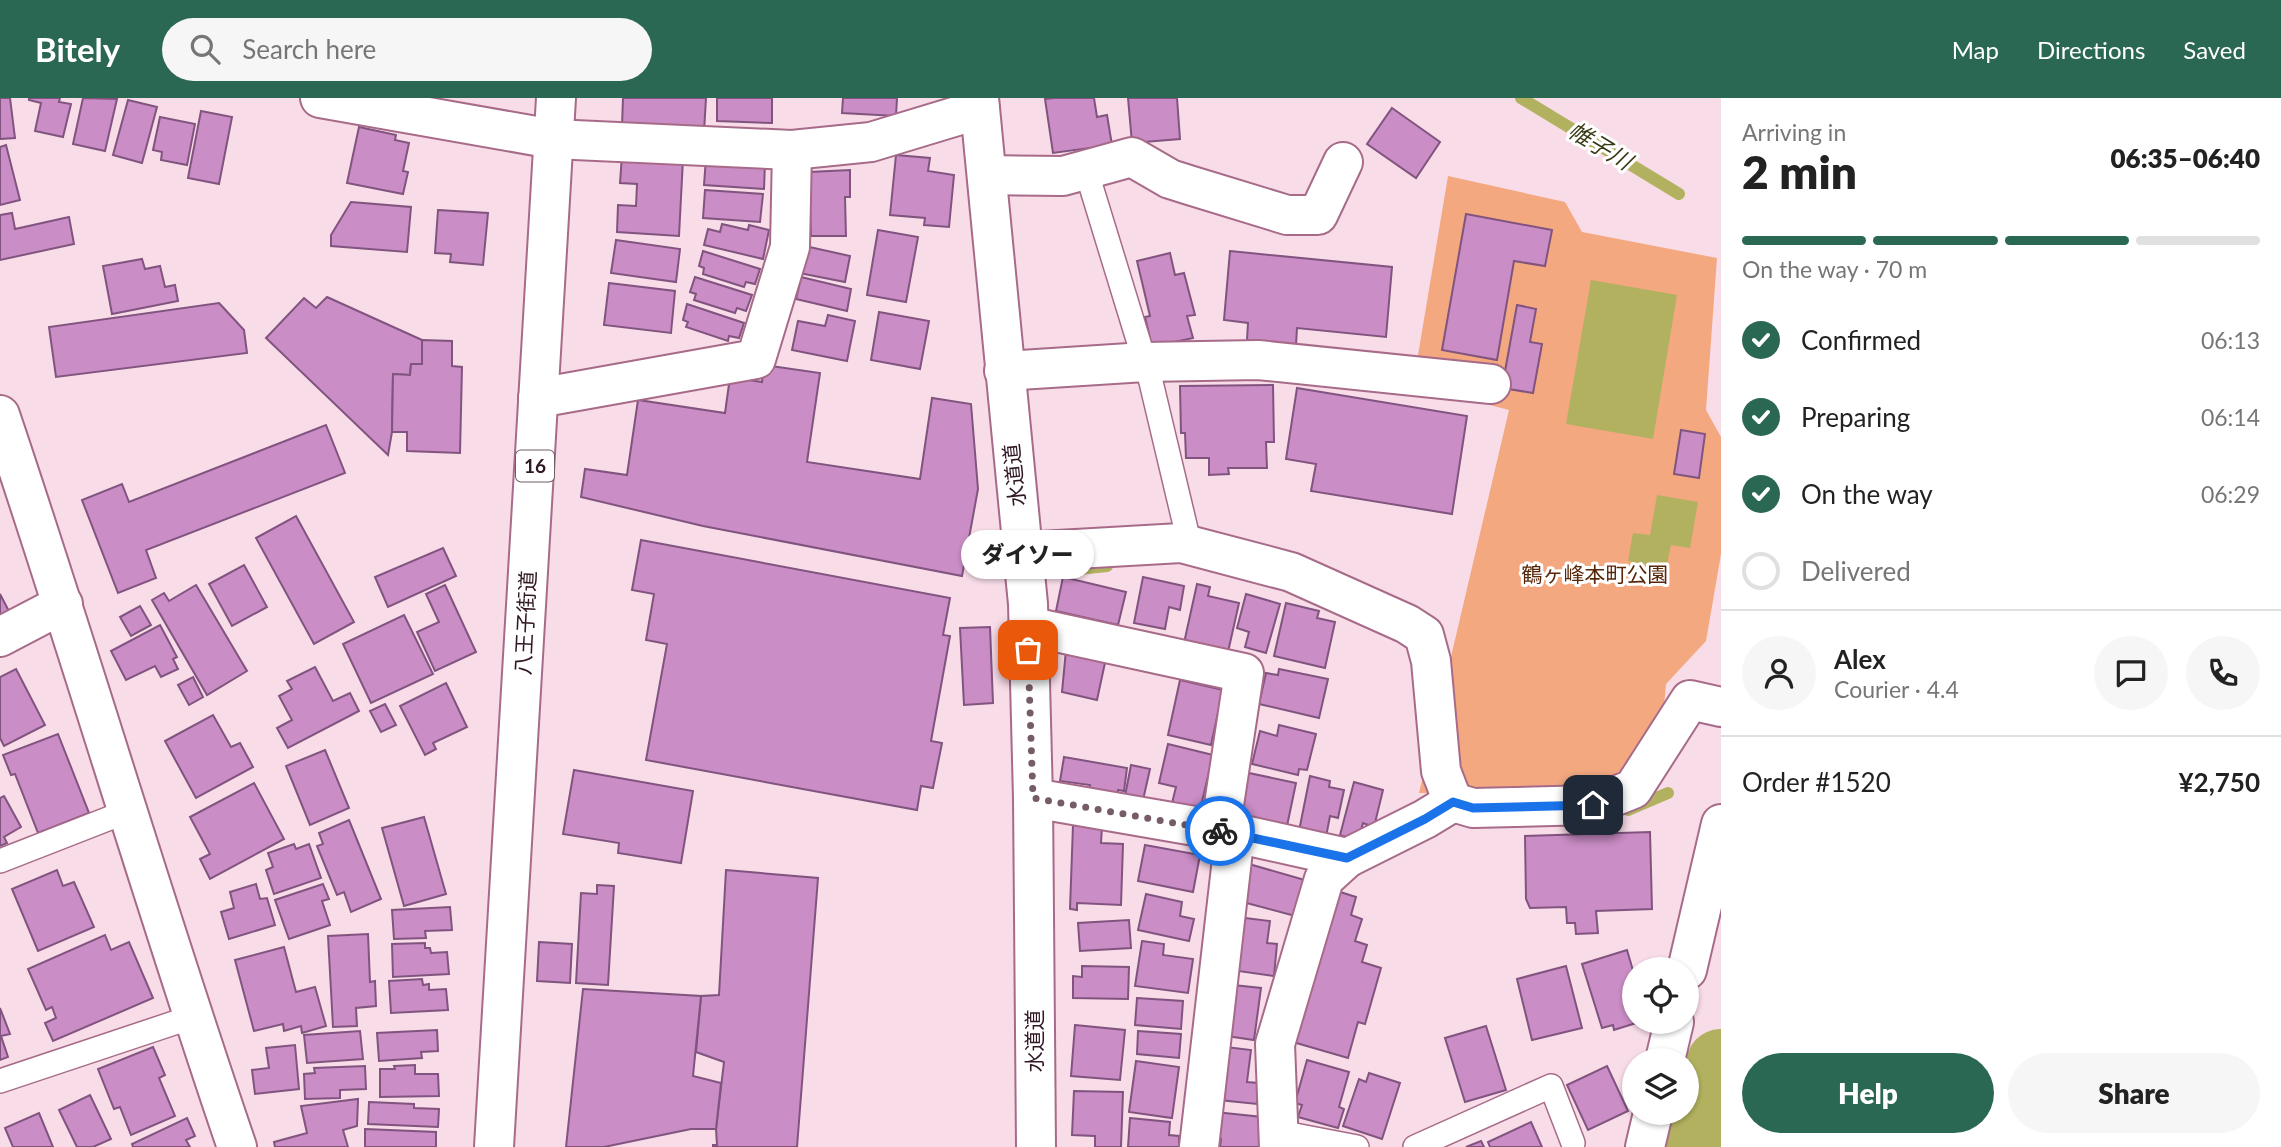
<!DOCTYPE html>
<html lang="en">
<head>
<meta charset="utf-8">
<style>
  body { margin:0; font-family:Lato,"Noto Sans JP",sans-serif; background:#f6f6f6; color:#222; height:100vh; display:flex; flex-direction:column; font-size:26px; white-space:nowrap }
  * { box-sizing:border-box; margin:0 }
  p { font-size:23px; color:#767676 }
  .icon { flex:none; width:38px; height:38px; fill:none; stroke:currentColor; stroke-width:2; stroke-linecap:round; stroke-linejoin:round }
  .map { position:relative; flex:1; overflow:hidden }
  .panel { display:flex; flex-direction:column; background:#fff; width:560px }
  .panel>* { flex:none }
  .tools { position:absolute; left:1622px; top:859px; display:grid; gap:14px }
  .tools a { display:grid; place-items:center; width:77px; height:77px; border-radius:50%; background:#fff; box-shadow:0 2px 5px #0004; font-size:35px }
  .pin { position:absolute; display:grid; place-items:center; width:60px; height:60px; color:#fff; margin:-30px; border-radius:14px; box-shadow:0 4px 10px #0006 }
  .courier { position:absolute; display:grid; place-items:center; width:70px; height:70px; margin:-35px; border:5px solid #1a73e8; border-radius:50%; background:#fff; color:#222; box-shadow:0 2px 9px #0007 }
  .bubble { position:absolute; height:49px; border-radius:24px; background:#fff; box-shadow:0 2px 5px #0004; font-size:23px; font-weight:800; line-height:49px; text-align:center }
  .summary em { font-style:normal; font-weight:800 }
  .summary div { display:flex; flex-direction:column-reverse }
  .summary { display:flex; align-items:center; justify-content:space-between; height:119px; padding:0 21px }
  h1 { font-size:46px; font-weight:800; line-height:52px }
  .bar { display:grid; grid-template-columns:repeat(4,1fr); gap:10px 7px; align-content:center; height:84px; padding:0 21px }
  .bar i { height:9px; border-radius:5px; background:#e0e0e0 }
  .bar .current { background:#2b6854 }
  .bar p { grid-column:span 4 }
  .line { display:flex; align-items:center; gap:18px; padding:0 21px; border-top:2px solid #e0e0e0 }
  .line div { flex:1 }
  .round { display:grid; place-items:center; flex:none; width:74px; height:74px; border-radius:37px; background:#f6f6f6 }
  ol { padding:0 21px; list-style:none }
  li { display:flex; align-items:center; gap:21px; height:77px }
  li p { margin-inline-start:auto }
  li .icon { padding:7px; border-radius:50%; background:#2b6854; color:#fff; stroke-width:4 }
  li:last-child { color:#767676 }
  li i { width:38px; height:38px; border:4px solid #e0e0e0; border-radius:50% }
  .action { display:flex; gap:14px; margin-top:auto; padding:14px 21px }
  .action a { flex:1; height:80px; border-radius:42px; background:#2b6854; color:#fff; font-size:28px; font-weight:800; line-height:80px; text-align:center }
  .action a+a { background:#f6f6f6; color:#222 }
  header { display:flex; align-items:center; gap:42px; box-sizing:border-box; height:98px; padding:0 35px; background:#2b6854; color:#fff }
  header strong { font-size:33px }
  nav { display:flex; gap:38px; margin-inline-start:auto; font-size:24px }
  .search { width:490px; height:63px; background:#f6f6f6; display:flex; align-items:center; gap:18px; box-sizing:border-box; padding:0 24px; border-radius:38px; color:#767676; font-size:26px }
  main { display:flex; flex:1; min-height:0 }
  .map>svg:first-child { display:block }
</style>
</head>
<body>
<header>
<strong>Bitely</strong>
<div class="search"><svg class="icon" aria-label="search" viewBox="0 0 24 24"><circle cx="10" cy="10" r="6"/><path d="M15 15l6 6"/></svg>Search here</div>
<nav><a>Map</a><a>Directions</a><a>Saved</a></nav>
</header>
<main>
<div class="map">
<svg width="1721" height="1049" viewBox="0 0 1721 1049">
  <rect width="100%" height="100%" fill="#f8dce8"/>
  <!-- green -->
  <polygon fill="#f3a880" points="1448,78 1565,104 1582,134 1717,160 1706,312 1721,339 1721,456 1706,543 1666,586 1663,619 1628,669 1583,694 1419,695 1509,312 1413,287"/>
  <!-- water -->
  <g fill="#b1b15f">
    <polygon points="1591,182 1677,197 1653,341 1566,326"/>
    <polygon points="1657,397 1698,404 1690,450 1671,447 1666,470 1628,463 1633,435 1650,437"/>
  </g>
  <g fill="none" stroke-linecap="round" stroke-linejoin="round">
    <!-- stream -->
    <g stroke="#b1b15f" stroke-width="12">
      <polyline points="1521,0 1679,96"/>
      <polyline points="1059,473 1107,468"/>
      <polyline points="1628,712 1668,695"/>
    </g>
    <!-- river -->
    <polyline stroke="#b1b15f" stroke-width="70" points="1689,1049 1721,966"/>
  </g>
  <!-- building -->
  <g fill="#ca8dc6" stroke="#81547f" stroke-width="2">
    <polygon points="0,0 10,0 15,40 0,41"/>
    <polygon points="29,0 60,0 59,4 71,6 63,39 35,33 41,5 29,2"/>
    <polygon points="83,0 117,1 105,53 73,46"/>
    <polygon points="623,0 706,0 704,34 622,28"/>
    <polygon points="717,0 772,0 772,25 717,23"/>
    <polygon points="843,0 897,0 896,18 842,15"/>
    <polygon points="1054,0 1094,0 1097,19 1107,17 1112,47 1053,55 1045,1"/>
    <polygon points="1128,0 1177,0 1180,41 1132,45"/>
    <polygon points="128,2 157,9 142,65 113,57"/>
    <polygon points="1392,10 1440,44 1416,80 1367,46"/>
    <polygon points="201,13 232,19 219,86 188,80"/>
    <polygon points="160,19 195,26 187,67 161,62 162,54 153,52"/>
    <polygon points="359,29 396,37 395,42 409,45 403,73 408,74 403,96 347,85"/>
    <polygon points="6,47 20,102 0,107 0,49"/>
    <polygon points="622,57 683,61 679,138 617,134 618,107 636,108 637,86 620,85"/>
    <polygon points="896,57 930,60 928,73 954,77 949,129 924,127 925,120 890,117"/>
    <polygon points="706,60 765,64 764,91 704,87"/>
    <polygon points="850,72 850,99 845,99 846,138 811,138 809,74"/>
    <polygon points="705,92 763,96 760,124 703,120"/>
    <polygon points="351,104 411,109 407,154 331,148 331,137"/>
    <polygon points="438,112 488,115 483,167 450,164 451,156 435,155"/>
    <polygon points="12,115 15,131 69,119 74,146 0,162 0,117"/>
    <polygon points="1466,116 1552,132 1545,168 1514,163 1497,262 1442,252"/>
    <polygon points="722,126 748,132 749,127 769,132 763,161 704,147 708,131 720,134"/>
    <polygon points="878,132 918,139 906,204 867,197"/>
    <polygon points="616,142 680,151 676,184 611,175"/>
    <polygon points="805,148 850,158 845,184 799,175"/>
    <polygon points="703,153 760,171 755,186 746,184 744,189 703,176 704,170 699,168"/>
    <polygon points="1230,153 1392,169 1386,239 1297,230 1296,247 1247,242 1248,225 1224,222"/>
    <polygon points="1170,155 1175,177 1184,175 1195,217 1187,218 1193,240 1152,249 1145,219 1150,218 1137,163"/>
    <polygon points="142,161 145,171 160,168 165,189 175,187 178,203 112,216 103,168"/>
    <polygon points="695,179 752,197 746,213 737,210 735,215 694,202 696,196 690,194"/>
    <polygon points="801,179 851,191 847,213 796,201"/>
    <polygon points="609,185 675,193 671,235 604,227"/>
    <polygon points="327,199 422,242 422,266 411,266 410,277 393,276 392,334 388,357 266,240 304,200 316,210"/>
    <polygon points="219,205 244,232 247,255 56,279 49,229"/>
    <polygon points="687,206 744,225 739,240 729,238 728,243 686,229 688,224 683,222"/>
    <polygon points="1517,207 1536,211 1530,244 1542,246 1533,295 1502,290"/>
    <polygon points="879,214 929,223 920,271 871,262"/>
    <polygon points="828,217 855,223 847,263 792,252 798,223 825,228"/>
    <polygon points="422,242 452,243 452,268 462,269 460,355 407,353 407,334 392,334 393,276 410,277 411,266 422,266"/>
    <polygon points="764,267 820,275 807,364 920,381 932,300 971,306 978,391 962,478 703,428 581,399 585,371 627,377 638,302 725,315 730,279 762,284"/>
    <polygon points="1273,287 1274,344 1266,344 1267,370 1228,370 1229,376 1209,377 1209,360 1186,360 1185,335 1181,335 1180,288"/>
    <polygon points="1297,290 1467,318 1452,416 1311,393 1316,366 1286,361"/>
    <polygon points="326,327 345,375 146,452 156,480 118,495 82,402 122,386 129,404"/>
    <polygon points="1681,332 1705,336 1699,380 1674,376"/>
    <polygon points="296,418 354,524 314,546 256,440"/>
    <polygon points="641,442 950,500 943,537 950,538 931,643 942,645 933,690 921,688 917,712 646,662 667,546 646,542 654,496 632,492"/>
    <polygon points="443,450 456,478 388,509 375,479"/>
    <polygon points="244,467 267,509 232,528 209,486"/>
    <polygon points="1063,479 1126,494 1118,527 1056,513"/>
    <polygon points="1143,479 1184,488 1180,512 1169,509 1165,531 1134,525"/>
    <polygon points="1197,486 1210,489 1208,498 1239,505 1228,554 1184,545"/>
    <polygon points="196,487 247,573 207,597 152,502 164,495 169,503"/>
    <polygon points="445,487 476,554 435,573 417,534 439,524 426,496"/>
    <polygon points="0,496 11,517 0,522"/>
    <polygon points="1246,496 1280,506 1266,555 1245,549 1249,534 1237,530"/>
    <polygon points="1286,505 1319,513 1317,520 1335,524 1325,570 1274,558"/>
    <polygon points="140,508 151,527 131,538 120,519"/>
    <polygon points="404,517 433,576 371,605 343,546"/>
    <polygon points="160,527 177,559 173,561 178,571 161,579 155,568 126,582 111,553"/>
    <polygon points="990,529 993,605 964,607 960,530"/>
    <polygon points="1066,552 1106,560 1097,602 1062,594"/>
    <polygon points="315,569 333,603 350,595 359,613 288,650 277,630 292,622 279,598 292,591 287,583"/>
    <polygon points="16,571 45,627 4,648 0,640 0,579"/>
    <polygon points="1279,571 1328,581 1319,620 1259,606 1266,575 1278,577"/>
    <polygon points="193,579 203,599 189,607 178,587"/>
    <polygon points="1180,582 1223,592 1211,647 1168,637"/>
    <polygon points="446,585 467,629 433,645 436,651 425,657 400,608"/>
    <polygon points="385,606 396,627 381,634 370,613"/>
    <polygon points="213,617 231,649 240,645 253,669 196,700 165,643"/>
    <polygon points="1279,627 1316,636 1307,672 1299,671 1298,677 1252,666 1260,633 1277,638"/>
    <polygon points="58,636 89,715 38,735 15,676 11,677 3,657"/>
    <polygon points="1168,646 1213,657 1200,712 1172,705 1176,689 1159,685"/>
    <polygon points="325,652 349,710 310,727 286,668"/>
    <polygon points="1064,659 1127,670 1124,693 1118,692 1118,697 1089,692 1090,687 1060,683"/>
    <polygon points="1131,667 1150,671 1143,702 1125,698"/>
    <polygon points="574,672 693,693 681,765 618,755 619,745 563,736"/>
    <polygon points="1249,675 1296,685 1287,728 1239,718"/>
    <polygon points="1310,678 1330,683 1329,689 1344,692 1338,720 1330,718 1326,739 1299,733"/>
    <polygon points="1354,684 1383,692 1374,729 1363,725 1358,743 1340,737"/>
    <polygon points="254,685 284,741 210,781 200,761 210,756 190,719"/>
    <polygon points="4,698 21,729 4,739 7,745 0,748 0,700"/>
    <polygon points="424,719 446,796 404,808 382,730"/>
    <polygon points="349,722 381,801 351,814 344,794 337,797 317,748 323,746 319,735"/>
    <polygon points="1073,727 1102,728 1101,745 1123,746 1121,807 1077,805 1077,812 1070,811"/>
    <polygon points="1650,734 1652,811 1596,813 1598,835 1576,836 1575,825 1567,825 1566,809 1530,810 1526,801 1525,738"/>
    <polygon points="294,746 296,751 309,746 321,780 274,796 266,772 273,769 268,755"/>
    <polygon points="1145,747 1200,757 1193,794 1138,783"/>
    <polygon points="1249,766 1308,783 1299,819 1239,803"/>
    <polygon points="57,772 63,788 74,784 94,829 38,853 12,791"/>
    <polygon points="726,772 818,780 797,1049 713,1049 713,1047 717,1047 716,1031 724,964 696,954 701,898 719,897"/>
    <polygon points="256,786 260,801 267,800 275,827 229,841 221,814 234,810 230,794"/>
    <polygon points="323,786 329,801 322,803 330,827 289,841 275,802"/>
    <polygon points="597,787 614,788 608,887 576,885 581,795 597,796"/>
    <polygon points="1337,793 1356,799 1351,817 1362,821 1355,843 1367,847 1362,864 1381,870 1365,926 1358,924 1348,960 1293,944"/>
    <polygon points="1146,796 1182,804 1180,818 1194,821 1189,843 1138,832"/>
    <polygon points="450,809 452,832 425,833 426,840 394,841 392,812"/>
    <polygon points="1237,819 1270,823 1267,845 1277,846 1274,878 1231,872"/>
    <polygon points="1129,822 1131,850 1080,853 1078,825"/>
    <polygon points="368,836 370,884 375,883 376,908 356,910 357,928 333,929 328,838"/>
    <polygon points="105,837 111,852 129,844 153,900 53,943 45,925 56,920 52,909 46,912 28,871"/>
    <polygon points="1142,843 1164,846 1163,857 1193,861 1188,895 1135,888"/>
    <polygon points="539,844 572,846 570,885 537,883"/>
    <polygon points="425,845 425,850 430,850 431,855 447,854 449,876 393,879 392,846"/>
    <polygon points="284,849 296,894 315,889 326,928 302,935 301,928 284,933 283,926 254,933 235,862"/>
    <polygon points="1627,852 1634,876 1634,896 1627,898 1636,925 1614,932 1613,927 1602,930 1582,866"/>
    <polygon points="1082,868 1129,869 1128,901 1073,900 1073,878 1082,879"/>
    <polygon points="1566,868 1582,930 1532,942 1517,881"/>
    <polygon points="422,881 423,887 429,886 429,892 446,891 448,912 391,915 389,883"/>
    <polygon points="1233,887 1261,890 1254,942 1226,938"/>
    <polygon points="583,891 701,898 693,978 721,985 716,1031 691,1031 604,1049 566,1049"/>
    <polygon points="1137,900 1183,903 1181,931 1135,927"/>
    <polygon points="0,910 10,936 1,938 8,959 0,962"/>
    <polygon points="1075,927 1125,932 1120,982 1071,978"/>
    <polygon points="1486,928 1506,992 1465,1004 1445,940"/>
    <polygon points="437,932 438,953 421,954 422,960 379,963 377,935"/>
    <polygon points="360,933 363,961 307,965 304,937"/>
    <polygon points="1138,933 1181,936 1179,960 1137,956"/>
    <polygon points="295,947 299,991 255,996 252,972 269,970 266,950"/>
    <polygon points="153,949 165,977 159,980 175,1018 131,1037 120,1009 114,1011 98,971"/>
    <polygon points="1226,949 1251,952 1247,984 1259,985 1257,1006 1219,1002"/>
    <polygon points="1307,962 1349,974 1339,1009 1344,1011 1338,1030 1298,1019 1302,1007 1295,1005"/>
    <polygon points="1136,963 1179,969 1172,1020 1129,1014"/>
    <polygon points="415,967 415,976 438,976 439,998 380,999 380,971 395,971 394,968"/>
    <polygon points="365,968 366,991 340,992 340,1000 305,1001 304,976 315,975 314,970"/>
    <polygon points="1607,968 1628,1013 1588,1032 1567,987"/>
    <polygon points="1369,975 1400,985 1382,1041 1343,1028 1359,981 1366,984"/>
    <polygon points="1074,993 1123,994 1121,1049 1095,1049 1095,1038 1072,1037"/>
    <polygon points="90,997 111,1041 93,1049 77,1049 59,1012"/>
    <polygon points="358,1001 357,1028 343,1032 348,1049 275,1049 274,1044 307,1035 301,1008"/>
    <polygon points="369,1004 414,1006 414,1010 439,1011 438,1029 368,1026"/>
    <polygon points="1215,1014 1262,1019 1259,1049 1220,1049 1221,1041 1213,1040"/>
    <polygon points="39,1015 53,1049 13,1049 5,1030"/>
    <polygon points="187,1020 195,1038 186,1042 190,1049 133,1049 132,1046"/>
    <polygon points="1130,1020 1170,1024 1169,1037 1179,1038 1179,1049 1128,1049"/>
    <polygon points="1531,1024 1542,1049 1490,1049 1488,1044"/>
    <polygon points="365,1031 436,1034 436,1049 365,1049"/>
    <polygon points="1481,1043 1484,1049 1466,1049"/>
  </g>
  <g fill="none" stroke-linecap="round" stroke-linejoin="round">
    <defs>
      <g id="service">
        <polyline points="1086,72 1151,284 1190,448"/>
        <polyline points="0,763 128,713"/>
        <polyline points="0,983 192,919"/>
        <polyline points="1279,1034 1357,1049"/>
        <polyline points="1415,1049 1551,988 1573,1045"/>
      </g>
      <g id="minor">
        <polyline points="320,0 553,41 792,52 871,44 980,11"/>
        <polyline points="987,77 1063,78 1132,59 1170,81 1189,87 1287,117 1318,117 1343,64"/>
        <polyline points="1004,273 1145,264 1258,262 1491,286"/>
        <polyline points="538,300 756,261 790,149 792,52"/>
        <polyline points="1023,454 1181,445 1291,474 1407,526 1424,537 1431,563 1441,673 1453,704 1473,710 1593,707 1633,691 1690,602 1721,609"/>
        <polyline points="1028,528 1244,575 1220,733"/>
        <polyline points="0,539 63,506"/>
        <polyline points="1033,700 1235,735 1347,760 1425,721 1453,704"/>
        <polyline points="1687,872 1721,726"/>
        <polyline points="1665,962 1674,924"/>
        <polyline points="1199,1049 1235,735"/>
        <polyline points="1279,1049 1275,946 1324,781 1347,760"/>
        <polyline points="1645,1049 1653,1015"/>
      </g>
      <g id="tertiary">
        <polyline points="979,0 1028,506 1033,700 1036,1049"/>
        <path d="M0,317C82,560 154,807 237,1049"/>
      </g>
      <polyline id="trunk" points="494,1049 556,0"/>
    </defs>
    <!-- service casing -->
    <use href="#service" stroke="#a76b89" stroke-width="26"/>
    <!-- minor casing -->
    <use href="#minor" stroke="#a76b89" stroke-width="42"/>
    <!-- tertiary casing -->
    <use href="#tertiary" stroke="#a76b89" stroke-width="42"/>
    <!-- trunk casing -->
    <use href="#trunk" stroke="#a76b89" stroke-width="42"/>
    <!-- service -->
    <use href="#service" stroke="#fff" stroke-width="23"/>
    <!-- minor -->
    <use href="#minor" stroke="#fff" stroke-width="38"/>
    <!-- tertiary -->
    <use href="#tertiary" stroke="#fff" stroke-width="38"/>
    <!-- trunk -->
    <use href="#trunk" stroke="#fff" stroke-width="38"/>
  </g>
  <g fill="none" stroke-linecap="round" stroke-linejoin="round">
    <!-- done -->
    <polyline stroke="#755c68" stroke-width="7" stroke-dasharray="0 12.6" points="1028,552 1033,700 1220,733"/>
    <!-- route -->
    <polyline stroke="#1a73e8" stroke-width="9" points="1220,733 1347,760 1425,721 1453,704 1473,710 1593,707"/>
  </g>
  <g text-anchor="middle" stroke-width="6" stroke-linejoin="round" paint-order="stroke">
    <!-- shield labels -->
    <rect fill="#fff" stroke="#6d5d65" stroke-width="2" x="516" y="352.5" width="38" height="31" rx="5"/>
    <g font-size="19" font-weight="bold" fill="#2f1723">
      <text x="535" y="375">16</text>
    </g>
    <!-- street labels -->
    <g font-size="21" fill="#2f1723" stroke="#fff">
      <text transform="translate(1015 377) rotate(-96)" y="7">水道道</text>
      <text transform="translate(526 525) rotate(-87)" y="7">八王子街道</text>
      <text transform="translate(1035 943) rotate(-90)" y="7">水道道</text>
    </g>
    <!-- park labels -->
    <g font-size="21" fill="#572709" stroke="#fff">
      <text x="1595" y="484">鶴ヶ峰本町公園</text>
    </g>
    <!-- water labels -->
    <g font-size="23" font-style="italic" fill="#3a3916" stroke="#fff">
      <text transform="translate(1600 48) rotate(31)" y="8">帷子川</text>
    </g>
  </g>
</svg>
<div class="tools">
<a><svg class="icon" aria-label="locate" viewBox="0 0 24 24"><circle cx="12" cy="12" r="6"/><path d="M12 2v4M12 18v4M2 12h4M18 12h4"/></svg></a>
<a><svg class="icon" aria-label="layers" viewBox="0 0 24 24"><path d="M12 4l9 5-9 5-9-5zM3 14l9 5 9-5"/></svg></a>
</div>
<div class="pin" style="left:1028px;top:552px;background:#ea580c"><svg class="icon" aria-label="bag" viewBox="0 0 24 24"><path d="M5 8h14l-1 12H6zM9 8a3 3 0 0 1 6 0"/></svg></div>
<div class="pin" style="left:1593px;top:707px;background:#1f2937"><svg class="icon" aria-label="home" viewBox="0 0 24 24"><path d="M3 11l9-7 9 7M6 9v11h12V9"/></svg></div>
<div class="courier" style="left:1220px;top:733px"><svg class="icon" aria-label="bike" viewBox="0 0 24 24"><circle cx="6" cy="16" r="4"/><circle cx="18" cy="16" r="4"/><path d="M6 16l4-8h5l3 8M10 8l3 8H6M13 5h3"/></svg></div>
<div class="bubble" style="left:961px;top:432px;width:133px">ダイソー</div>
</div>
<section class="panel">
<div class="summary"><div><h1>2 min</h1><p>Arriving in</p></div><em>06:35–06:40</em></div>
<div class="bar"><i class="current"></i><i class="current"></i><i class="current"></i><i></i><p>On the way · 70 m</p></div>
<ol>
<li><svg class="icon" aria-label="check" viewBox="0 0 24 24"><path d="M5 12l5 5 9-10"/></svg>Confirmed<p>06:13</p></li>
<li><svg class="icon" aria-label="check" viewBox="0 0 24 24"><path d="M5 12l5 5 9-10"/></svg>Preparing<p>06:14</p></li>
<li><svg class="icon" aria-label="check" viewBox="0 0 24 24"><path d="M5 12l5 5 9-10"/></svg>On the way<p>06:29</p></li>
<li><i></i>Delivered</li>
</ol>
<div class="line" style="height:126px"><a class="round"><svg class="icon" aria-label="person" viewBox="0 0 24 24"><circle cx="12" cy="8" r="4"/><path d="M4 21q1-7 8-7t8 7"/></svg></a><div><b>Alex</b><p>Courier · 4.4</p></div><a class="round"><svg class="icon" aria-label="chat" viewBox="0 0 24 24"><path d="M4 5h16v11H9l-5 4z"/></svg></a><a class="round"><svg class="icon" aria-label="phone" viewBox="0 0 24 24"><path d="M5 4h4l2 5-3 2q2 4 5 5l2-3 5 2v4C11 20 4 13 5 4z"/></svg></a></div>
<div class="line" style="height:91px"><div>Order #1520</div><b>¥2,750</b></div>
<div class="action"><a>Help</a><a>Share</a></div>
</section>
</main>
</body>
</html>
